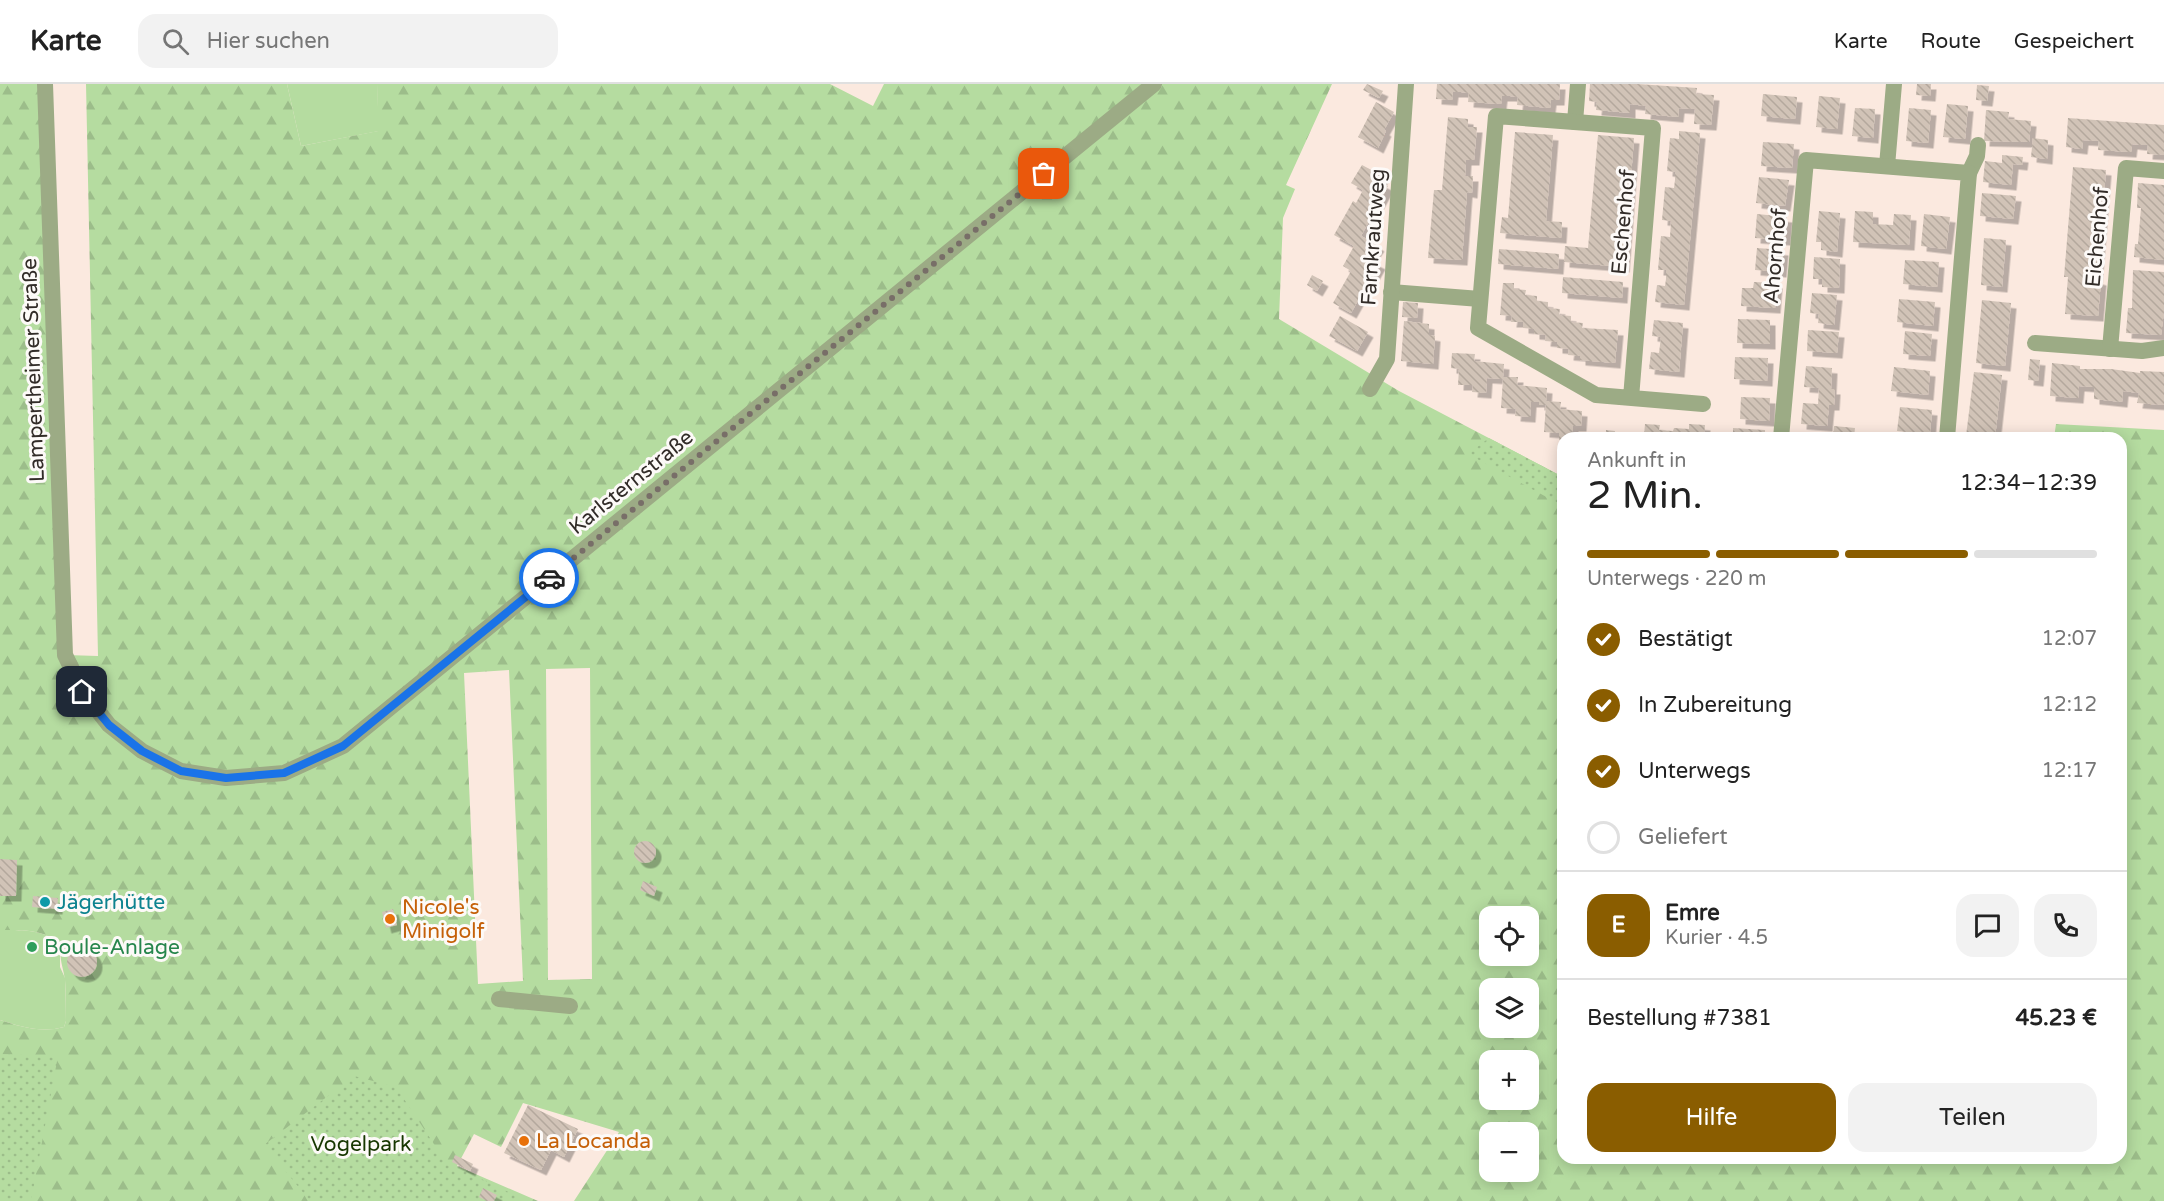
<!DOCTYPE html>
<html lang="de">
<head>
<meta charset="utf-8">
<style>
  body { margin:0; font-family:"Varela Round",sans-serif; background:#f2f2f2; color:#222; height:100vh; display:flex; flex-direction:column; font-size:22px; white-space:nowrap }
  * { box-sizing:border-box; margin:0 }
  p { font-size:20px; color:#767676 }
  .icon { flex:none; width:33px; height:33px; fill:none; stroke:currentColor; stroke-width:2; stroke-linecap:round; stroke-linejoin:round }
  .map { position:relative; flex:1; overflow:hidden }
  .sheet { position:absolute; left:1557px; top:348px; width:570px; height:732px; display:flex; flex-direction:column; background:#fff; border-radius:18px; box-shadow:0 3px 15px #0003 }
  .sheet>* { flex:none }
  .tools { position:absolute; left:1479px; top:822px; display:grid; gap:12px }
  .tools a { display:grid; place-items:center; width:60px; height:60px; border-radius:12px; background:#fff; box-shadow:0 3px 15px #0003; font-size:30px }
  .pin { position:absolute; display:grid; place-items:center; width:51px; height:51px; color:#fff; margin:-26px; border-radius:12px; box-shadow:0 3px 9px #0006 }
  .courier { position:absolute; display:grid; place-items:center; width:60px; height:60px; margin:-30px; border:4px solid #1a73e8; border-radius:50%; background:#fff; color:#222; box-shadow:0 2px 8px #0007 }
  .headline em { font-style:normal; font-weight:600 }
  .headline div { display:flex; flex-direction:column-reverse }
  .headline { display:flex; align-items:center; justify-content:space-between; height:102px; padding:0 30px }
  h1 { font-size:39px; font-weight:600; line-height:45px }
  .bar { display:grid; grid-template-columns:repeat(4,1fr); gap:9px 6px; align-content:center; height:72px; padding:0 30px }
  .bar i { height:8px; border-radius:4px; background:#e0e0e0 }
  .bar .active { background:#8a5d00 }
  .bar p { grid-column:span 4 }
  .line { display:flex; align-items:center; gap:15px; padding:0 30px; border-top:2px solid #e0e0e0 }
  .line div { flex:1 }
  .round { display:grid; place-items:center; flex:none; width:63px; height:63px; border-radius:18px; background:#f2f2f2 }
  ol { padding:0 30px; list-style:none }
  li { display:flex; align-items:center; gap:18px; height:66px }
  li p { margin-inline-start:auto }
  li .icon { padding:6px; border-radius:50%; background:#8a5d00; color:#fff; stroke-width:4 }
  li:last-child { color:#767676 }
  li i { width:33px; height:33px; border:3px solid #e0e0e0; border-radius:50% }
  .button { display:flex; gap:12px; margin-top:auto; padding:12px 30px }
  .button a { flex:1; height:69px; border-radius:18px; background:#8a5d00; color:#fff; font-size:24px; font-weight:600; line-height:69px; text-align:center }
  .button a+a { background:#f2f2f2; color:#222 }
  header { display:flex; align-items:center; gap:36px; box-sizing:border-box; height:84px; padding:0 30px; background:#fff; border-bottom:2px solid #e0e0e0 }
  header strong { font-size:28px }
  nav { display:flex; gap:33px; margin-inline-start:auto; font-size:21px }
  .search { width:420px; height:54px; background:#f2f2f2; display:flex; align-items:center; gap:15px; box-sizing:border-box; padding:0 21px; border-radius:18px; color:#767676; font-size:22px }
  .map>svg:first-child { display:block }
</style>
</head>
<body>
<header>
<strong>Karte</strong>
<div class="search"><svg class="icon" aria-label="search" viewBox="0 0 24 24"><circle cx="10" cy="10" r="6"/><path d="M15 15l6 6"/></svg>Hier suchen</div>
<nav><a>Karte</a><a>Route</a><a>Gespeichert</a></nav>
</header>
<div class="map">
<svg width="2164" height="1117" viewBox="0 0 2164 1117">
  <defs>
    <pattern id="forest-firs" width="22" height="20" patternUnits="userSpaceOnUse" patternTransform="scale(1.5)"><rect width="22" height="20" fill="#b5dca0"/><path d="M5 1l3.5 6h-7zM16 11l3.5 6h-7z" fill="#9cbd8a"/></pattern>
    <pattern id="park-dots" width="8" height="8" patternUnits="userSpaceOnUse" patternTransform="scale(1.5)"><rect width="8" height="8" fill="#b5dca0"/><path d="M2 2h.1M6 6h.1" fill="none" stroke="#9cbd8a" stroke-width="1.8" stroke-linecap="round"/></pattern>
    <pattern id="building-back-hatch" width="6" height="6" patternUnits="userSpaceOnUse" patternTransform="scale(1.5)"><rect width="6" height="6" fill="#d1c3b7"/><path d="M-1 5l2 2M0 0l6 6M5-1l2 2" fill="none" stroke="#b4a89d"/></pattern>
    <filter id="shadow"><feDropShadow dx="5.5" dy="5.5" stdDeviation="0" flood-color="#0004"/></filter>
  </defs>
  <rect width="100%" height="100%" fill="#fbe9df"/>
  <!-- green -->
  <g fill="#b5dca0">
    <polygon points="287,0 377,0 379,47 301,62"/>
    <path d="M0,846C22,846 45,845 61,861L60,872V883L65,894L66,937L64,943C42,949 21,943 0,936Z"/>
  </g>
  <!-- forest -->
  <path fill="url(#forest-firs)" fill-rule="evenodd" d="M0,0H45L66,571L98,572L86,0H287L301,62L378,47L377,0H830L873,22L884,0H1332L1286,101L1295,105L1283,134L1279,235L1399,307L1563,393V1074H2121V354H2054L2056,340L2164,346V1117H574L619,1048L523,1019L501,1063L474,1050L457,1082L538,1117H0V936C21,943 42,949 64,943L66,937C65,923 66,909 65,896C63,882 59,876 61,861C45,845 22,846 0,846ZM590,584L592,895L548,896L546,585ZM509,586L523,897L478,900L464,589ZM1490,832H1528V872H1490ZM1490,904H1528V944H1490ZM1490,976H1528V1016H1490ZM1490,1048H1528V1088H1490Z"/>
  <!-- park -->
  <g fill="url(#park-dots)">
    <polygon points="1489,354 1563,393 1563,422 1468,370"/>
    <polygon points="0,970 58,972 31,1117 0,1117"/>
    <polygon points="354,992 396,1003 446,1078 527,1117 310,1117 264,1061"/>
  </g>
  <!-- building -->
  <g fill="url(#building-back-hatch)" filter="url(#shadow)">
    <polygon points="1367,0 1383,7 1379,14 1363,6"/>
    <polygon points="1437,0 1560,0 1559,16 1551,16 1550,24 1517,21 1518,13 1510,12 1502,12 1501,20 1468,18 1469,9 1461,8 1453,8 1452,16 1436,15"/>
    <polygon points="1590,0 1637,0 1697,4 1696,10 1714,11 1711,41 1694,40 1695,25 1679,24 1678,33 1645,30 1646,22 1630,20 1630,29 1596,26 1597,18 1589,17"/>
    <polygon points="1917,0 1931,0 1930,12 1916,11"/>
    <polygon points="1977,1 1989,2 1987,17 1976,16"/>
    <polygon points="1763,10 1797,13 1795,35 1761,32"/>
    <polygon points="1819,12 1840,14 1837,45 1816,43"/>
    <polygon points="1376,18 1394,28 1384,46 1386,47 1378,64 1358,53"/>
    <polygon points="1947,20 1968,22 1965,55 1943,53"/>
    <polygon points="1855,24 1875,25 1873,54 1852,52"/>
    <polygon points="1909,24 1931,26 1928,59 1906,57"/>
    <polygon points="1986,26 2009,28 2008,35 2031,37 2029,58 1984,57"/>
    <polygon points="1448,33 1468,35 1468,43 1477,43 1474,76 1466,76 1465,92 1473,92 1472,109 1467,108 1462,176 1428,174 1434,106 1442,106"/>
    <polygon points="2068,34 2164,41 2164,71 2147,70 2148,61 2140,61 2132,60 2131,68 2098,66 2099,57 2083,56 2082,65 2066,63"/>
    <polygon points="1679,47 1700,49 1684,221 1655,218 1657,201 1665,202 1666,195 1666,186 1658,186 1661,152 1670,153 1671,137 1662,136 1665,103 1674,104 1675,96 1675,88 1667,87 1670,54 1679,55"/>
    <polygon points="1515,48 1553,51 1546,137 1562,138 1561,154 1500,149 1502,133 1508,134"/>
    <polygon points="1598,51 1634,54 1624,183 1564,178 1565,162 1588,164"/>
    <polygon points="2033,54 2048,56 2047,75 2031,73"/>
    <polygon points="1763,58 1794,60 1792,84 1761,82"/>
    <polygon points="2002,71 2023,73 2022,81 2013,80 2011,101 1983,98 1985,77 2002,79"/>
    <polygon points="1362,81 1381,91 1383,93 1380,98 1388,102 1361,152 1379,162 1370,175 1380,180 1370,198 1369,197 1351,229 1333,219 1351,187 1343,182 1354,162 1334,151 1353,117 1356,119 1363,106 1351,99"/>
    <polygon points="2073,83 2106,86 2097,195 2101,196 2098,232 2065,230 2068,193 2064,193"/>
    <polygon points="1759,93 1789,96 1785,122 1756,119"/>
    <polygon points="2138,99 2164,101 2164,176 2134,173 2135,160 2138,160 2141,124 2137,124"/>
    <polygon points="1982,109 2016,112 2013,135 1980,132"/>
    <polygon points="1819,127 1840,129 1837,168 1821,166 1821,158 1816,158"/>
    <polygon points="1855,127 1873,128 1873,140 1893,141 1894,130 1911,131 1909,161 1853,158"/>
    <polygon points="1757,130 1787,133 1785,156 1755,154"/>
    <polygon points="1924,130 1950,133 1946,165 1921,162"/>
    <polygon points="1984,154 2006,156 2002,203 1981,201"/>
    <polygon points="1757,164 1783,166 1781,188 1755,186"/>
    <polygon points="1499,165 1559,170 1558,185 1498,180"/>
    <polygon points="1814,173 1840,175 1839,204 1822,203 1822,195 1813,195"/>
    <polygon points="1905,176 1939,178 1937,203 1903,200"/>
    <polygon points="2133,186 2164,188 2164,227 2161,251 2126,249 2128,224 2132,224"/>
    <polygon points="1312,191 1323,197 1317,207 1307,201"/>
    <polygon points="1563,193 1623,198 1622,214 1562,209"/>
    <polygon points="1754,198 1777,199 1775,224 1741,222 1742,204 1753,204"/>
    <polygon points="1503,199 1514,199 1514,205 1526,206 1525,211 1537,212 1537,217 1548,218 1548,224 1560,225 1559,231 1571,232 1571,238 1583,239 1582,244 1618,246 1615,279 1580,276 1580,272 1568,271 1569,265 1557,264 1557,258 1545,257 1546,251 1534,250 1534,245 1523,244 1523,238 1511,238 1512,232 1500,231"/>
    <polygon points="1812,209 1837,211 1834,241 1818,239 1819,230 1810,229"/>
    <polygon points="1899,215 1935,218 1933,242 1897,238"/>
    <polygon points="1982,216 2011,219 2005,282 1976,279"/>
    <polygon points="1403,218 1418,219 1417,234 1402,233"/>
    <polygon points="1340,232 1368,248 1357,267 1329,252"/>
    <polygon points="1738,235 1770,236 1770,260 1737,259"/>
    <polygon points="1654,236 1683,239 1679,288 1649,285 1651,268 1659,269 1661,253 1652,252"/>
    <polygon points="1404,237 1429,240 1429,251 1435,252 1433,280 1401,277"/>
    <polygon points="1808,246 1839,248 1837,269 1807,267"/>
    <polygon points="1905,247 1932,250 1930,272 1903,270"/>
    <polygon points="1452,269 1475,270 1474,277 1504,280 1503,293 1518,293 1517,301 1547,304 1546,317 1561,318 1560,325 1582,327 1581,342 1573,342 1573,354 1559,356 1559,349 1544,348 1546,321 1539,321 1539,318 1531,318 1530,333 1515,332 1516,325 1501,324 1503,295 1487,294 1486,309 1472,308 1473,301 1458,301 1459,285 1451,284"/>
    <polygon points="1735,273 1768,274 1767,297 1734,295"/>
    <polygon points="2030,275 2040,276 2038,297 2028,296"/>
    <polygon points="2052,279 2080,282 2080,285 2111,285 2140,289 2140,287 2164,288 2164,321 2137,319 2139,309 2123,307 2122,318 2094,315 2094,303 2079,302 2078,314 2050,312"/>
    <polygon points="1806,282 1832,284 1831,305 1835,305 1834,321 1829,321 1827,342 1801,340 1803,319 1818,320 1819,304 1804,303"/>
    <polygon points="1894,283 1930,287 1928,311 1891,307"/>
    <polygon points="1974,288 2002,291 1995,354 1966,352"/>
    <polygon points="1741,313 1770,314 1769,337 1740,335"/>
    <polygon points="1900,323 1932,326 1930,350 1897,347"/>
    <polygon points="1645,340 1660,341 1659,346 1673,347 1674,344 1689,345 1689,340 1705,341 1704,354 1629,354 1629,350 1644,351"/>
    <polygon points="1834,342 1855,344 1854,354 1833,351"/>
    <polygon points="1733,344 1765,346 1765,354 1733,354"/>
    <polygon points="1606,346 1615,347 1614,354 1606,354"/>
    <circle cx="645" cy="768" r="11"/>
    <polygon points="0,775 17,776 16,812 0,812"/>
    <polygon points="643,797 657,803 654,812 640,806"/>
    <polygon points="33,812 58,814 57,825 32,823"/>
    <polygon points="393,825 397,841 386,844 382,828"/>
    <circle cx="82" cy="878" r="15"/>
    <polygon points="528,1021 578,1045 564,1073 551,1066 541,1086 504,1069"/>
    <polygon points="455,1071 473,1080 470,1087 452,1078"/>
    <polygon points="483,1104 497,1111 494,1117 487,1117 479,1113"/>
  </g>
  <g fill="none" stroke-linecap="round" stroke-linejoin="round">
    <!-- minor -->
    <g stroke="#9cab85" stroke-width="16">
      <polyline points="45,0 65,571 83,608 109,641 142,667 181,687 226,694 284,689 343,662 1154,0"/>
      <polyline points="1575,38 1578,0"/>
      <polyline points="1887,82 1894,0"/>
      <polyline points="1969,89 1977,72 1978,61"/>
      <polyline points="1391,208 1480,215"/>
      <polyline points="2035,259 2142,267 2164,264"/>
      <polyline points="2110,265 2126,84 2164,87"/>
      <polyline points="1370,305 1387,275 1406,0"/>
      <polyline points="1631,314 1653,44 1496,32 1478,244 1596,311 1703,320"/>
      <polyline points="1781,354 1806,76 1969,89 1947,354"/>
      <polyline points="499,915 570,922"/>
    </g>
  </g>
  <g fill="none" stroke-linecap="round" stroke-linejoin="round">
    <!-- done -->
    <polyline stroke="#786e68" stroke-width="6" stroke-dasharray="0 10.8" points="549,494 1044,90"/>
    <!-- route -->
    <polyline stroke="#1a73e8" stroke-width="8" points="82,608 109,641 142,667 181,687 226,694 284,689 343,662 549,494"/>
  </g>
  <!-- markers -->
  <circle fill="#0f9aa8" stroke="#fdfaf8" stroke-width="2" cx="45" cy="818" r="6"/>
  <g fill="#e8710a" stroke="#fdfaf8" stroke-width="2">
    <circle cx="390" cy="835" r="6"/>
    <circle cx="524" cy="1057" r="6"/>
  </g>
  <circle fill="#2e9e5b" stroke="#fdfaf8" stroke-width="2" cx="32" cy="863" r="6"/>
  <g text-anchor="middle" stroke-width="6" stroke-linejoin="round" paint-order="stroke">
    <!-- street labels -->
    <g font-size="21" fill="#322c28" stroke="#fdfaf8">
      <text transform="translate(1623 138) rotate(-85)" y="7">Eschenhof</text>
      <text transform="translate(1373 153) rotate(-86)" y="7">Farnkrautweg</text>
      <text transform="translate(2097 153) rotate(-85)" y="7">Eichenhof</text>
      <text transform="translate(1775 172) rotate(-85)" y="7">Ahornhof</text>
      <text transform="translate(33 286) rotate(-92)" y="7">Lampertheimer Straße</text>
      <text transform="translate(631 398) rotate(-39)" y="7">Karlsternstraße</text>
    </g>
    <!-- culture labels -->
    <g font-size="21" fill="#0d838f" stroke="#fdfaf8" text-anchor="start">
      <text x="57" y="825">Jägerhütte</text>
    </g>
    <!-- food labels -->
    <g font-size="21" fill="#c56008" stroke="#fdfaf8" text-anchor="start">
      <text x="402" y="830">Nicole's<tspan x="402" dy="24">Minigolf</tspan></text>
      <text x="536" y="1064">La Locanda</text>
    </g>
    <!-- leisure labels -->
    <g font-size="21" fill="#27864d" stroke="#fdfaf8" text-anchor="start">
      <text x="44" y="870">Boule-Anlage</text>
    </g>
    <!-- park labels -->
    <g font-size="21" fill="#173700" stroke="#fdfaf8">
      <text x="361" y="1067">Vogelpark</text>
    </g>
  </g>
</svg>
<div class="tools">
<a><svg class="icon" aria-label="locate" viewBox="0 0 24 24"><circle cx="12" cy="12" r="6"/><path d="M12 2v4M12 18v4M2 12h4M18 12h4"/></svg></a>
<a><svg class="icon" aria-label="layers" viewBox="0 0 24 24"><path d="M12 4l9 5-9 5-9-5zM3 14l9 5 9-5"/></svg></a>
<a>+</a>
<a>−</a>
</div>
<div class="pin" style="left:1044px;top:90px;background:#ea580c"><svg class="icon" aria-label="bag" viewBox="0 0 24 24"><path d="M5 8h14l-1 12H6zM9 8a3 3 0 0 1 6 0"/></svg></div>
<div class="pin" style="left:82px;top:608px;background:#1f2937"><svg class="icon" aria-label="home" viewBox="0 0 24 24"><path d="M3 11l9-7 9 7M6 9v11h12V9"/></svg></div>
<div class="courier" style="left:549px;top:494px"><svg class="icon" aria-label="car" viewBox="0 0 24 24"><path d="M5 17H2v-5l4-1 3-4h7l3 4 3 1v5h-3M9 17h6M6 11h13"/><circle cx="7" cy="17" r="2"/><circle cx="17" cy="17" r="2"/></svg></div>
<section class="sheet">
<div class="headline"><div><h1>2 Min.</h1><p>Ankunft in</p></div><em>12:34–12:39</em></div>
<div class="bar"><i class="active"></i><i class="active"></i><i class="active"></i><i></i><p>Unterwegs · 220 m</p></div>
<ol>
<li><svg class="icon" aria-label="check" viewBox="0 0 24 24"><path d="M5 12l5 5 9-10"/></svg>Bestätigt<p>12:07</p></li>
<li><svg class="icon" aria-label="check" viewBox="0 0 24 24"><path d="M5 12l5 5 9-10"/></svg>In Zubereitung<p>12:12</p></li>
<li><svg class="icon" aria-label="check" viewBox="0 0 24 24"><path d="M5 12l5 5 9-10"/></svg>Unterwegs<p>12:17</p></li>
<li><i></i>Geliefert</li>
</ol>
<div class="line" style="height:108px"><b class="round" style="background:#8a5d00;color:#fff">E</b><div><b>Emre</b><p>Kurier · 4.5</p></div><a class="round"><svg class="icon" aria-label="chat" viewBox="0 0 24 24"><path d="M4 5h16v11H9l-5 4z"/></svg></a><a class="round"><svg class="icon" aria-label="phone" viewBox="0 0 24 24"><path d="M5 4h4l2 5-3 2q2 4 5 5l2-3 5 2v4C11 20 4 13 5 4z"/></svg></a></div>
<div class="line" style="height:78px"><div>Bestellung #7381</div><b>45.23 €</b></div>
<div class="button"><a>Hilfe</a><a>Teilen</a></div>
</section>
</div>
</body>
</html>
